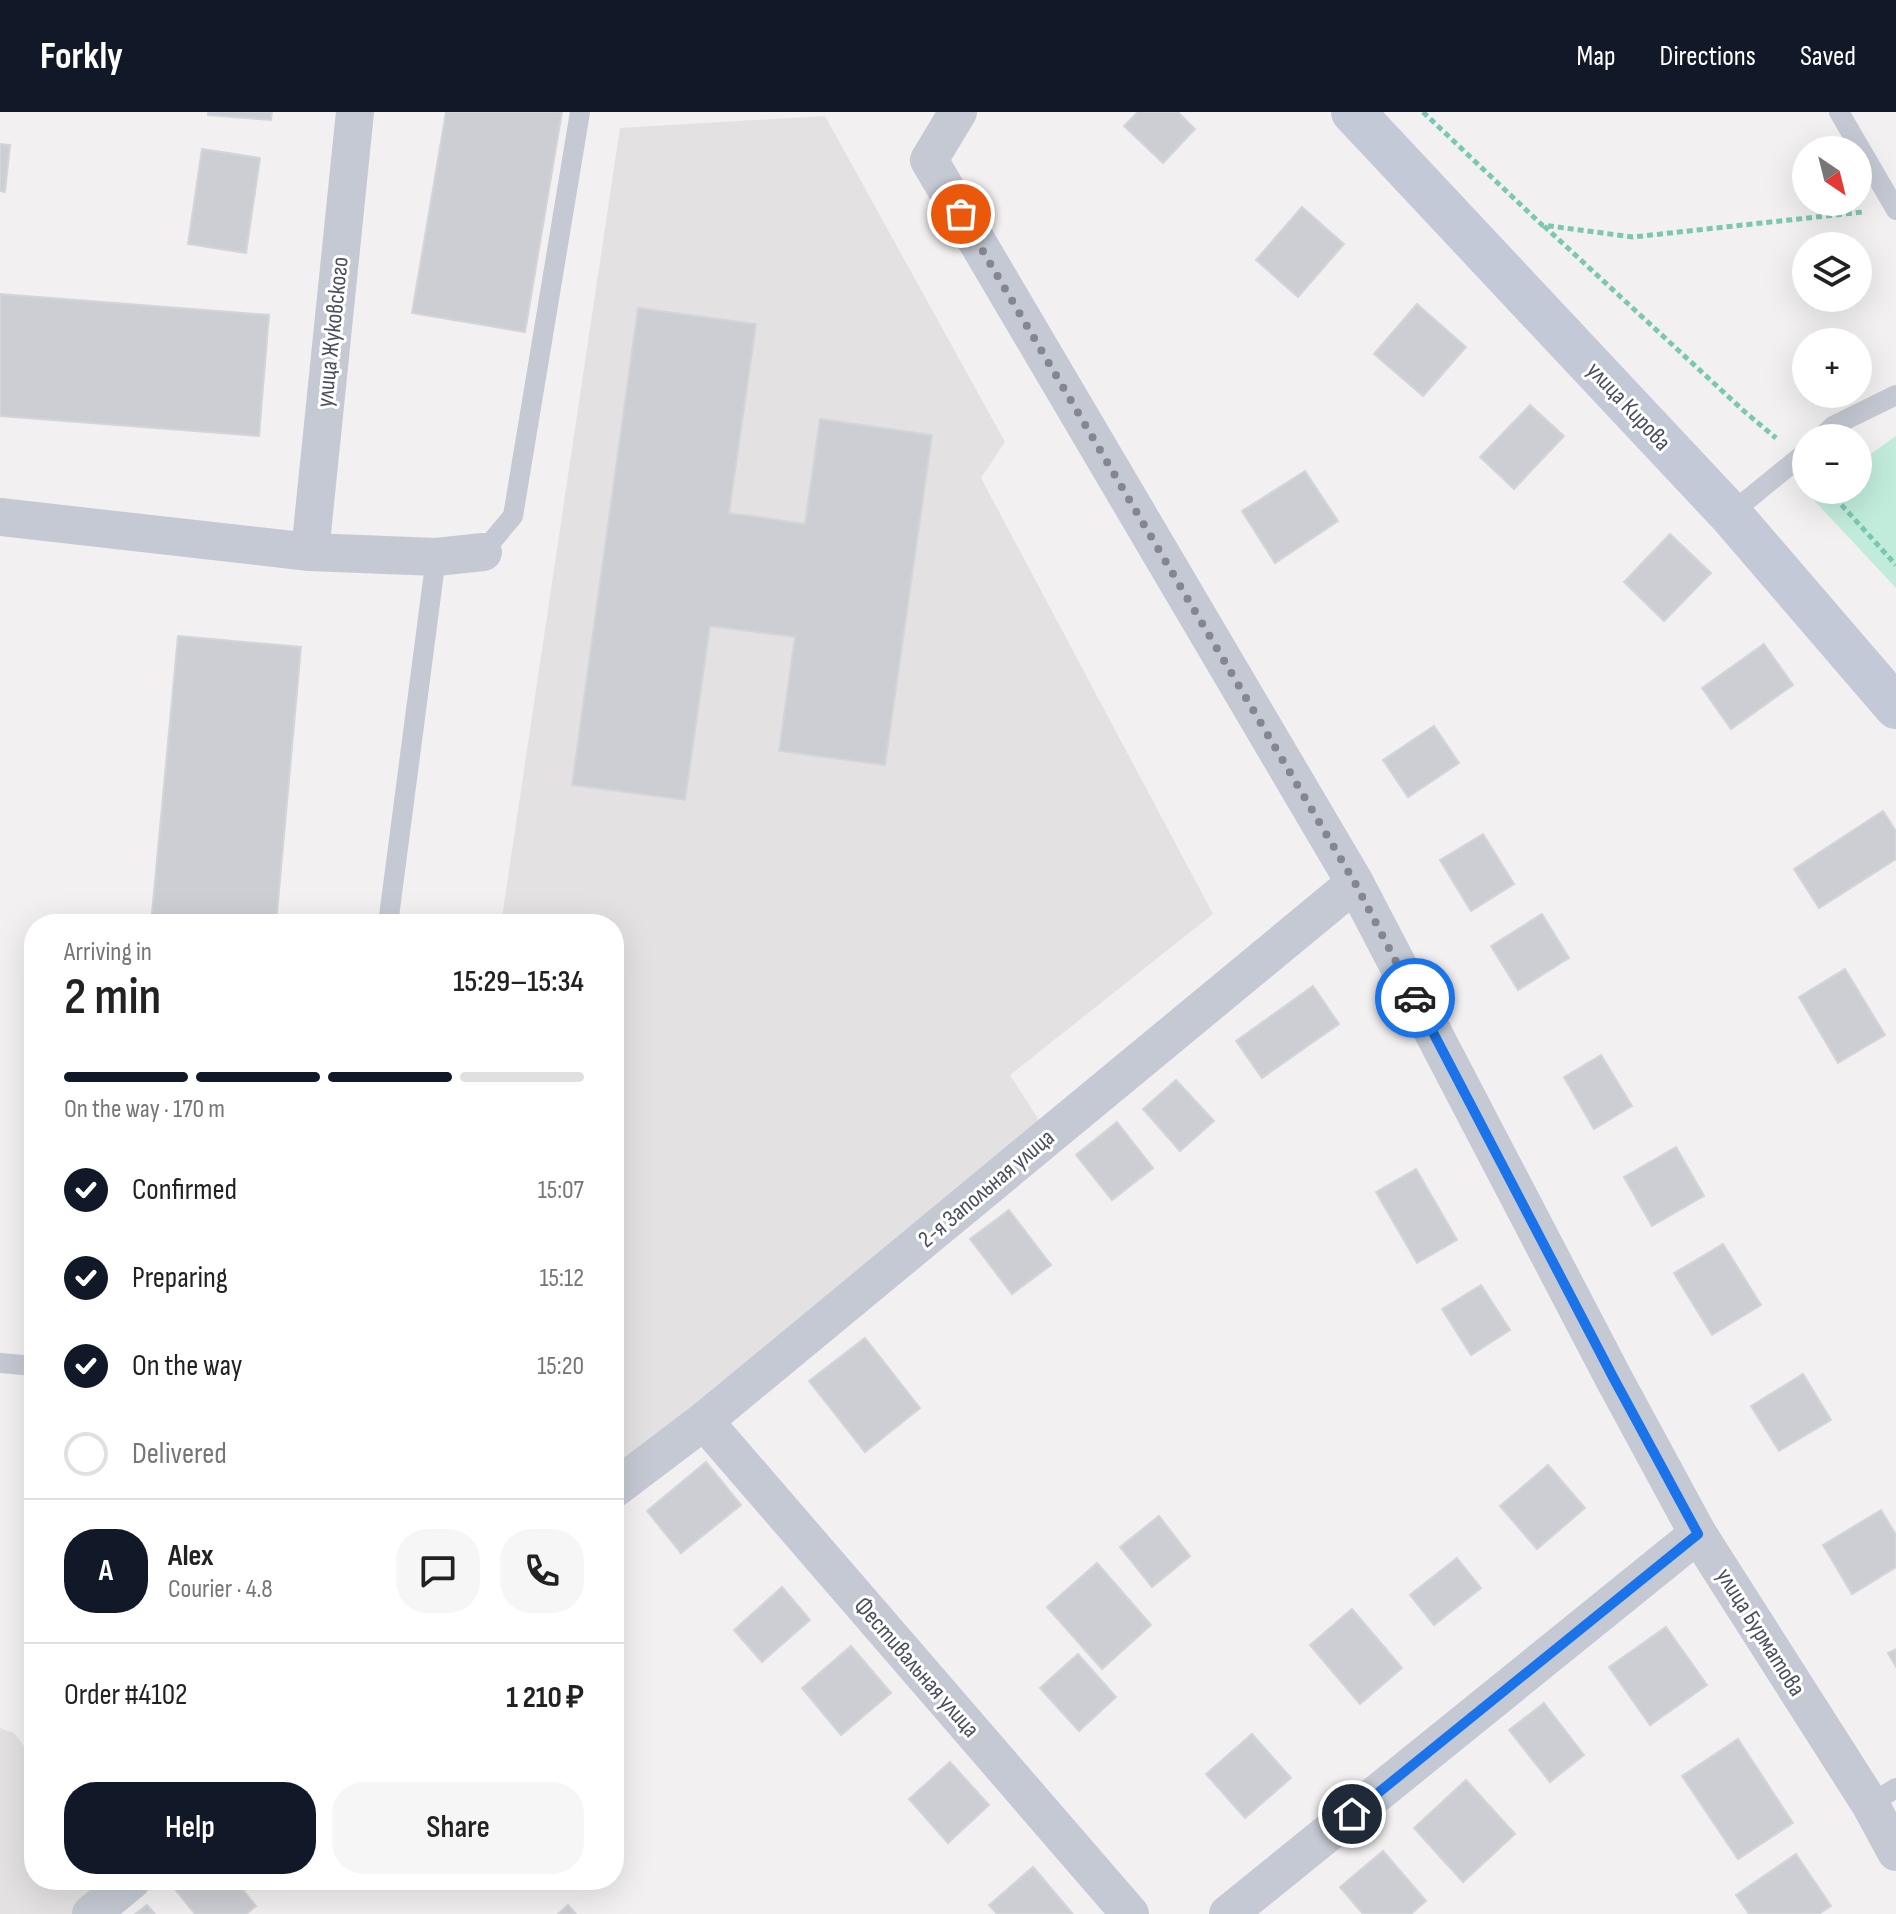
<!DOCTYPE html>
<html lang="en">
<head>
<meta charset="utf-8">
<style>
  body { margin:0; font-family:"Sofia Sans Condensed",sans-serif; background:#f6f6f6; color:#222; height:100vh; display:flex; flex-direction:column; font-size:30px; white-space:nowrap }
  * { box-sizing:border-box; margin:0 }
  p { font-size:26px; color:#767676 }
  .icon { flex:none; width:44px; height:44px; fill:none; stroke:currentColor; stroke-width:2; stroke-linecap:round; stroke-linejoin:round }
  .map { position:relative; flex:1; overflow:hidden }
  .details { position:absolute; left:24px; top:802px; width:600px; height:976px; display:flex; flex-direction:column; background:#fff; border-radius:32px; box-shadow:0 8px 32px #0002 }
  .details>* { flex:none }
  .needle { width:52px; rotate:145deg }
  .buttons { position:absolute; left:1792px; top:24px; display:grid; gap:16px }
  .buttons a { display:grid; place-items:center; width:80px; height:80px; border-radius:50%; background:#fff; box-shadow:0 8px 32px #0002; font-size:40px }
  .pin { position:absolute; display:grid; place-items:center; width:68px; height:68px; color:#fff; margin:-34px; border:4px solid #fff; border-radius:50%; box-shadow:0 2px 8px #0007 }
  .courier { position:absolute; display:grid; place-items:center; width:80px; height:80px; margin:-40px; border:6px solid #1a73e8; border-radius:50%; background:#fff; color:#222; box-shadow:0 2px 10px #0007 }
  .headline em { font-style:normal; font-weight:600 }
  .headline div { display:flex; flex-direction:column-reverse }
  .headline { display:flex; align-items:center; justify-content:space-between; height:136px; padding:0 40px }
  h1 { font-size:52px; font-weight:600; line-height:60px }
  .bar { display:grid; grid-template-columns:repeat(4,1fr); gap:12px 8px; align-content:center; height:96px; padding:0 40px }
  .bar i { height:10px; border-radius:6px; background:#e0e0e0 }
  .bar .active { background:#111827 }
  .bar p { grid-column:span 4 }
  .line { display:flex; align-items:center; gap:20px; padding:0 40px; border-top:2px solid #e0e0e0 }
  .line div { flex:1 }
  .round { display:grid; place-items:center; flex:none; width:84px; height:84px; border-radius:32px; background:#f6f6f6 }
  ol { padding:0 40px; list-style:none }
  li { display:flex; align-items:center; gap:24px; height:88px }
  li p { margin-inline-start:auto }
  li .icon { padding:8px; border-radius:50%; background:#111827; color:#fff; stroke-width:4 }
  li:last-child { color:#767676 }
  li i { width:44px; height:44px; border:4px solid #e0e0e0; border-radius:50% }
  .button { display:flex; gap:16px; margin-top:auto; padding:16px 40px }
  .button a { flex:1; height:92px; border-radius:32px; background:#111827; color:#fff; font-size:32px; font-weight:600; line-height:92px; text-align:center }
  .button a+a { background:#f6f6f6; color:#222 }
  header { display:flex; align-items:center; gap:48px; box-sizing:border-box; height:112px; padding:0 40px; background:#111827; color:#fff }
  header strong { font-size:38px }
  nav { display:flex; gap:44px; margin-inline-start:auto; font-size:28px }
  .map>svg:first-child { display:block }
</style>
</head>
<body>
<header>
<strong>Forkly</strong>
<nav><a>Map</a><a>Directions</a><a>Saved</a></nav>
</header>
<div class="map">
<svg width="1896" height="1802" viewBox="0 0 1896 1802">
  <rect width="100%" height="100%" fill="#f2f0f0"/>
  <!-- education -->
  <g fill="#e3e1e1">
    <polygon points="825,4 1005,330 981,366 1213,802 1010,963 1042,1013 614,1383 614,812 501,812 620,16"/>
    <polygon points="0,1616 14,1621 34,1647 34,1768 121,1768 80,1802 0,1802"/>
  </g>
  <!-- green -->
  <polygon fill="#c1ecdb" points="1896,324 1896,476 1811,385 1820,378 1858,378 1858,351"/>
  <!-- building -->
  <g fill="#cdced4" stroke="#d4d5db" stroke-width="2">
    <polygon points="208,0 272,0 271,8 208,3"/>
    <polygon points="446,0 562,0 525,220 412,201"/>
    <polygon points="1138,0 1178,0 1195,17 1163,51 1124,14"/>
    <polygon points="0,32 10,33 5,80 0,79"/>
    <polygon points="202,37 260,46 246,141 188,132"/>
    <polygon points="1302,95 1344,132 1298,185 1256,148"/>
    <polygon points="0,182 269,203 259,324 0,304"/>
    <polygon points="1417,192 1466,235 1423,284 1374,242"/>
    <polygon points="638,196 756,212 729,401 805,412 820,307 932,323 885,653 779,639 795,525 710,514 685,688 572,673"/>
    <polygon points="1530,293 1564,324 1514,377 1480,345"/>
    <polygon points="1305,359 1338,409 1275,451 1242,399"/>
    <polygon points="1670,422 1711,461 1664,509 1624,470"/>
    <polygon points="178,524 301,535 276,812 151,812"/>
    <polygon points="1764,532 1793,573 1731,617 1702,576"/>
    <polygon points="1434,614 1459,651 1408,685 1383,648"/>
    <polygon points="1883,699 1896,719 1896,747 1819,796 1794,757"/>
    <polygon points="1483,722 1514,772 1471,799 1440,748"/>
    <polygon points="1542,802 1569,846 1518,878 1491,834"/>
    <polygon points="1845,857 1885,923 1838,951 1799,885"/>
    <polygon points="1313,874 1339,912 1262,966 1236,929"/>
    <polygon points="1601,943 1632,994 1594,1017 1564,965"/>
    <polygon points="1176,968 1214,1009 1180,1039 1143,997"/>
    <polygon points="1117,1010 1153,1056 1112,1088 1076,1043"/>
    <polygon points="1676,1035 1704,1084 1652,1114 1624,1065"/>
    <polygon points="1416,1057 1457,1128 1417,1151 1376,1080"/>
    <polygon points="1009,1098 1051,1153 1012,1182 970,1127"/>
    <polygon points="1723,1132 1761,1193 1712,1223 1674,1161"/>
    <polygon points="1481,1173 1510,1218 1471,1243 1442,1197"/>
    <polygon points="865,1226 920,1296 865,1340 809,1269"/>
    <polygon points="1803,1262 1831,1308 1779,1339 1751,1294"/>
    <polygon points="706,1350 741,1393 681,1441 647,1399"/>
    <polygon points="1548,1353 1585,1396 1537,1437 1500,1394"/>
    <polygon points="1881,1398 1896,1423 1896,1455 1852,1482 1823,1433"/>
    <polygon points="1159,1404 1190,1444 1152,1475 1120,1435"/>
    <polygon points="1457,1446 1481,1476 1434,1513 1410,1483"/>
    <polygon points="1097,1451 1151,1513 1102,1557 1047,1495"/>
    <polygon points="782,1475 810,1508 762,1550 734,1518"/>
    <polygon points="1352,1497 1402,1556 1360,1592 1310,1533"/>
    <polygon points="1666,1515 1707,1573 1650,1613 1609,1555"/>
    <polygon points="851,1534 891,1581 841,1623 802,1576"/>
    <polygon points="1896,1537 1896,1555 1888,1541"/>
    <polygon points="1078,1542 1116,1585 1079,1619 1040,1576"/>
    <polygon points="1544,1591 1584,1643 1550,1670 1509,1618"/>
    <polygon points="1252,1622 1291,1666 1245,1706 1206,1662"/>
    <polygon points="1738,1627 1793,1711 1738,1747 1682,1664"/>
    <polygon points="950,1650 989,1693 948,1731 909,1687"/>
    <polygon points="1466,1668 1515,1722 1463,1770 1414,1716"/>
    <polygon points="1383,1739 1426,1789 1411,1802 1363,1802 1340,1775"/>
    <polygon points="1796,1742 1831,1794 1819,1802 1749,1802 1736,1783"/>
    <polygon points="1033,1755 1073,1802 997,1802 989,1793"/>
    <polygon points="183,1768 235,1768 256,1794 246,1802 195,1802 174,1776"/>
    <polygon points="147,1793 155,1802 135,1802"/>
    <polygon points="568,1793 576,1802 558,1802"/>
  </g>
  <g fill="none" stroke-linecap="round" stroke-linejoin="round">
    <!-- path -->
    <g stroke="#7bc8b2" stroke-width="5" stroke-dasharray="6 4" stroke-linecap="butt">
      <polyline points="1423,0 1542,113 1633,125 1863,100"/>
      <polyline points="1544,114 1745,300 1776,326"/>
      <polyline points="1828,378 1896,453"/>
    </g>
    <!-- lane -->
    <g stroke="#c4c9d3" stroke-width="20">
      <polyline points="1839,0 1896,98"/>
      <polyline points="1820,326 1833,314 1896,283"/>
      <polyline points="1730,402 1806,340"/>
      <polyline points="483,440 513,404 580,0"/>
      <polyline points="388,812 436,445"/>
      <polyline points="0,1251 34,1254"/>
      <polyline points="1870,1692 1896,1676"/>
    </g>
    <!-- street -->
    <g stroke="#c4c9d3" stroke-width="38">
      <polyline points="958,0 929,48 1355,771 1614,1267 1698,1422 1870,1692 1896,1740"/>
      <polyline points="0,405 310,440 436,445 483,440"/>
      <polyline points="310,440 355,0"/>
      <polyline points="704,1309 1130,1802"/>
      <polyline points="614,1377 704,1309 1355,771"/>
      <polyline points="91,1802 132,1768"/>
      <polyline points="1228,1802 1698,1422"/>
    </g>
    <!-- secondary -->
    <polyline stroke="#c4c9d7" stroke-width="44" points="1353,0 1730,402 1896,595"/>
  </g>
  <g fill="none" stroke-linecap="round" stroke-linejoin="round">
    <!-- done -->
    <polyline stroke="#848790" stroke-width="8" stroke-dasharray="0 14.4" points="961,102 1355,771 1415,886"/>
    <!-- route -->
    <polyline stroke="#1a73e8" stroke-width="10" points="1352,1702 1698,1422 1614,1267 1415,886"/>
  </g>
  <g text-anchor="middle" stroke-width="6" stroke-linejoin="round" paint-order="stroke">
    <!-- street labels -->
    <g font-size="24" fill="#494f5c" stroke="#fff">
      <text transform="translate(332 220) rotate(-84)" y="8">улица Жуковского</text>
      <text transform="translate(1629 294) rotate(47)" y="8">улица Кирова</text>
      <text transform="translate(986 1076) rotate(-40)" y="8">2-я Запольная улица</text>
      <text transform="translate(1761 1520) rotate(58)" y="8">улица Бурматова</text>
      <text transform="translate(917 1555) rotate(49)" y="8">Фестивальная улица</text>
    </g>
  </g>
</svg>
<div class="buttons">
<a><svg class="needle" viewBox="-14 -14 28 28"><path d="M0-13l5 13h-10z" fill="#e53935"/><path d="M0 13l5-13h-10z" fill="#767676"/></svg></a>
<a><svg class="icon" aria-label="layers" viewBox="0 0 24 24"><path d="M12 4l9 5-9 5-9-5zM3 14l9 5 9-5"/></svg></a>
<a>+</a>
<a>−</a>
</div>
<div class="pin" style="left:961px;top:102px;background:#ea580c"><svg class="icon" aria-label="bag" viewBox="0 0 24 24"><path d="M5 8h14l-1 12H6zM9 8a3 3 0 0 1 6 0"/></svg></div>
<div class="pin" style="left:1352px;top:1702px;background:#1f2937"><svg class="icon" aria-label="home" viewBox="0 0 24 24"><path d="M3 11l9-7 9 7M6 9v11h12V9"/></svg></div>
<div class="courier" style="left:1415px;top:886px"><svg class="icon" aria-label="car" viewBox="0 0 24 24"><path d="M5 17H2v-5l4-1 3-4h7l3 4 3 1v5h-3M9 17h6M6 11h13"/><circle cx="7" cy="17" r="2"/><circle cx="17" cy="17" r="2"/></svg></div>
<section class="details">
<div class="headline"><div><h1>2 min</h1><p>Arriving in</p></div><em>15:29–15:34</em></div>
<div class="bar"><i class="active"></i><i class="active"></i><i class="active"></i><i></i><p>On the way · 170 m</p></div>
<ol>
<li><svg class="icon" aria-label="check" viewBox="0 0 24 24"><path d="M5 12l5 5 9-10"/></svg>Confirmed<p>15:07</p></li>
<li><svg class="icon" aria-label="check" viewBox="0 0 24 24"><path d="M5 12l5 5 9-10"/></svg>Preparing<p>15:12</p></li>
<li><svg class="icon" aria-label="check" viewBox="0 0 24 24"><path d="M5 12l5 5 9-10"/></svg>On the way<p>15:20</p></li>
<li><i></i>Delivered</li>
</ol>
<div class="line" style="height:144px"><b class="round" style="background:#111827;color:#fff">A</b><div><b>Alex</b><p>Courier · 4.8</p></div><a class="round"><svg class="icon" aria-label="chat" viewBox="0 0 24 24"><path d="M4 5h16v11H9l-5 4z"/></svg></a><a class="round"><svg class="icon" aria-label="phone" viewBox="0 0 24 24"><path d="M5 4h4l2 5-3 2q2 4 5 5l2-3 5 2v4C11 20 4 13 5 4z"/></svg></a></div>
<div class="line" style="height:104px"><div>Order #4102</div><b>1 210 ₽</b></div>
<div class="button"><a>Help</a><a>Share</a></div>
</section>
</div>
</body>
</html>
